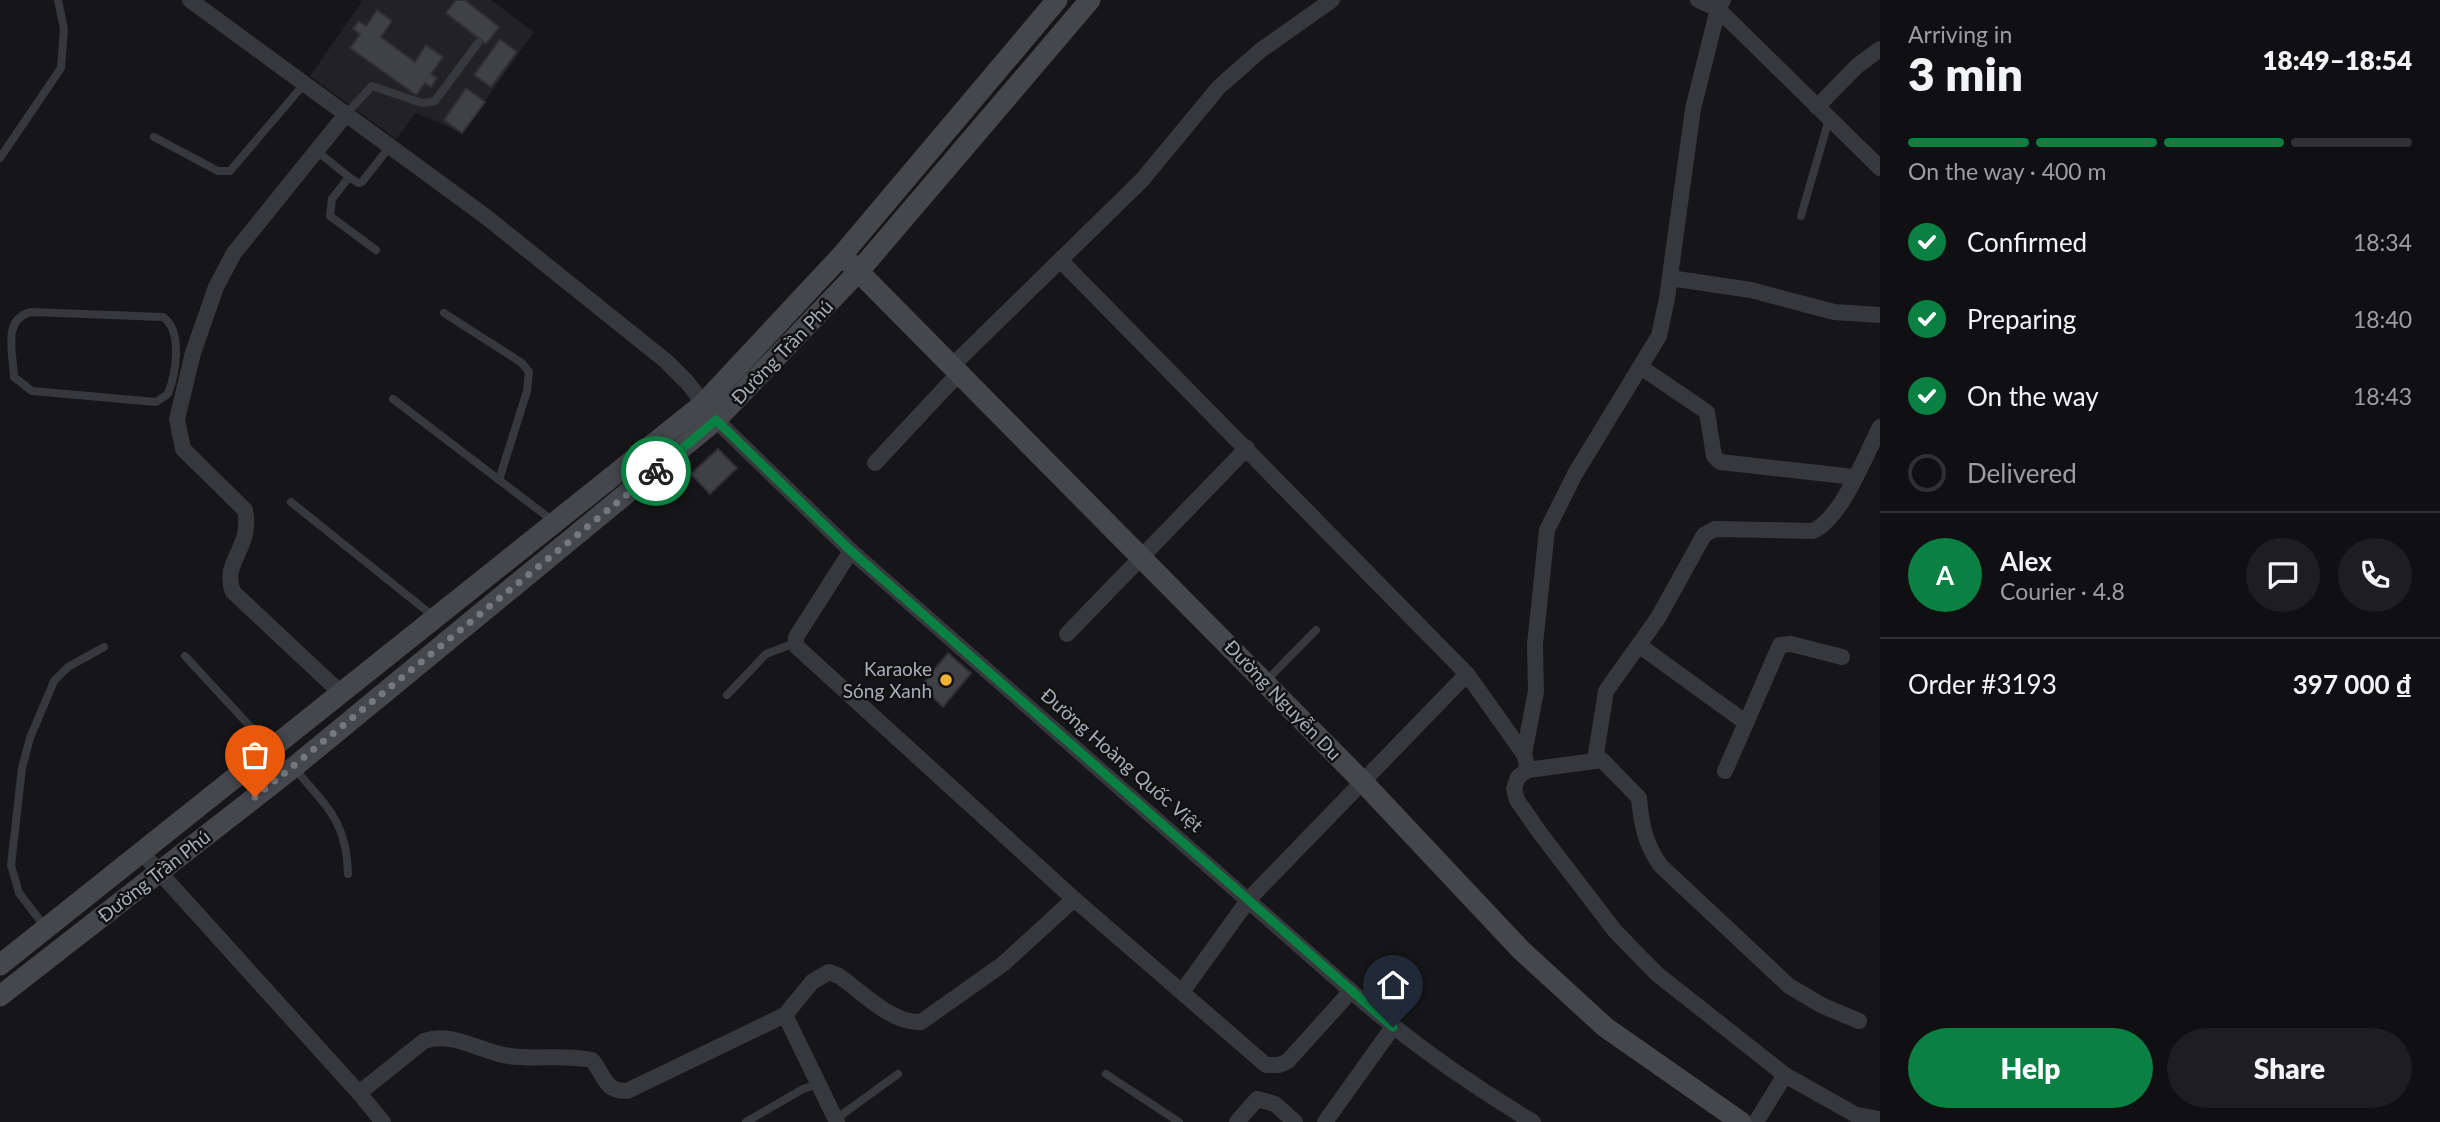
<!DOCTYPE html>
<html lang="en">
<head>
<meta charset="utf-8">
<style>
  body { margin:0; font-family:Lato,sans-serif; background:#1e1e20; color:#f1f3f6; height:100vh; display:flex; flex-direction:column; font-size:26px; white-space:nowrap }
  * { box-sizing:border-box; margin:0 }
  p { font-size:23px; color:#9c9d9f }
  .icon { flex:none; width:38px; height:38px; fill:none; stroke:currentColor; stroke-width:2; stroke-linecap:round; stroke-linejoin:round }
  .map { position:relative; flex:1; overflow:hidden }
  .panel { display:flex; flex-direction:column; background:#101012; width:560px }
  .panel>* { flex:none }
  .pin { position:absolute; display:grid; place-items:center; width:60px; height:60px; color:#fff; margin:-72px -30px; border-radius:50% 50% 50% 0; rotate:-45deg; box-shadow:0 0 7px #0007 }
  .pin .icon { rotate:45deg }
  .courier { position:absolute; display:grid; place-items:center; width:70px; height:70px; margin:-35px; border:5px solid #0b8043; border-radius:50%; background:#fff; color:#222; box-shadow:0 2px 9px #0007 }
  .headline em { font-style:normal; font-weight:800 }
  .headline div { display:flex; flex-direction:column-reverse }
  .headline { display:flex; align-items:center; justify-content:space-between; height:119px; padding:0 28px }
  h1 { font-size:46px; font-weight:800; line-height:52px }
  .bar { display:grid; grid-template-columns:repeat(4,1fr); gap:10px 7px; align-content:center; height:84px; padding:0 28px }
  .bar i { height:9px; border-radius:5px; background:#303032 }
  .bar .current { background:#0b8043 }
  .bar p { grid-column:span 4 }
  .line { display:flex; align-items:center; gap:18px; padding:0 28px; border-top:2px solid #303032 }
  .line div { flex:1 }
  .round { display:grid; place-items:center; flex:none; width:74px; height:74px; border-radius:37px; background:#1e1e20 }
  ol { padding:0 28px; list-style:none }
  li { display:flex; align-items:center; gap:21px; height:77px }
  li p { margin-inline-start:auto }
  li .icon { padding:7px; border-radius:50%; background:#0b8043; color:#fff; stroke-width:4 }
  li:last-child { color:#9c9d9f }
  li i { width:38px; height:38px; border:4px solid #303032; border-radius:50% }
  .primary-button { display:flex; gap:14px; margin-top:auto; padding:14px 28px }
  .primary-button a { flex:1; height:80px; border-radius:42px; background:#0b8043; color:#fff; font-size:28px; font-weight:800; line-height:80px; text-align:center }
  .primary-button a+a { background:#1e1e20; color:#f1f3f6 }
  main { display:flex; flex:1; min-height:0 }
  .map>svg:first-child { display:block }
</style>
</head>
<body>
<main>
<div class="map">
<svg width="1880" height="1122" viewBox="0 0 1880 1122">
  <rect width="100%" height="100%" fill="#161618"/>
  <!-- built -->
  <polygon fill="#222225" points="363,0 491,0 534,32 462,133 416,113 396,139 310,76"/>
  <!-- building -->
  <g fill="#404145" stroke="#303034" stroke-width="2">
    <polygon points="456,0 465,0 499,27 486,44 446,13"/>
    <polygon points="377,10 392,21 381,37 415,62 426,45 443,57 431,74 437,78 431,87 425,83 416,95 350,48 360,34 353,29 359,21 366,26"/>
    <polygon points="500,39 517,52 491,87 474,75"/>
    <polygon points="466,88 485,102 462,133 444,120"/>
    <polygon points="718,449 737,468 710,494 691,474"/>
    <polygon points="948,653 971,673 943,707 921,686"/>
  </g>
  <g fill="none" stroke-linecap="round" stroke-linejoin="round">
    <!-- lane -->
    <g stroke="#37383d" stroke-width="8">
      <polyline points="347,113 372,86 422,103 435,101 478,43"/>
      <polyline points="154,137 218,171 230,171 305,83"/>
      <polyline points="317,151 349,177 332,199 330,216 376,250"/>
      <polyline points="0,158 61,68 64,29 58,0"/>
      <polyline points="349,177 358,183 362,182 391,145"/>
      <polyline points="1801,216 1829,119"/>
      <path d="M31,312L163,317C183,331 176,373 168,394L156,402L32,391L14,377C13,353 2,319 31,312Z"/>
      <polyline points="444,313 522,363 529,372 527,391 499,480"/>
      <polyline points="393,399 553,521"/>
      <polyline points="291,502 433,616"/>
      <polyline points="185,656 270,748"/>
      <polyline points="1265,682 1316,630"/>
      <polyline points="727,695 766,654 795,643"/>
      <path d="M295,769C327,807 347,822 348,874"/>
      <polyline points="45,927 19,893 11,865 22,768 30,738 54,681 68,667 104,647"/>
      <polyline points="1106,1074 1179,1122"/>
      <polyline points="836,1119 898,1074"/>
      <polyline points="746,1122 803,1089 818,1084"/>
    </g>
    <!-- street -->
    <g stroke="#37383d" stroke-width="16">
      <path d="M190,0L485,216L666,361L687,382L716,420L851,551L1351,991C1408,1041 1468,1083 1533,1122"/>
      <polyline points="1698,0 1718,9 1880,168"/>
      <polyline points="1817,107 1857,66 1880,49"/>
      <polyline points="1061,261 1467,674 1524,754"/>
      <polyline points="1670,278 1751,290 1834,312 1880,315"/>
      <polyline points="954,364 1142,180 1219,87 1261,50 1332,0"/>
      <polyline points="1642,368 1707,412 1714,456 1720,462 1854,477"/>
      <polyline points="875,463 961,371"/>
      <polyline points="851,551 796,637 796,646 1074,899 1266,1065 1279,1065 1288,1061 1351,991"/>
      <polyline points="1067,634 1247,448"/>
      <polyline points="1640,646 1745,722"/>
      <path d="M342,694L233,592C221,561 253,549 245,510L183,449L177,419L193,353L216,287L234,253L347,113"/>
      <path d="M1595,760L1606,691L1658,618L1704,535L1715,529L1813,531C1842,518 1865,456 1880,427"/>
      <polyline points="1528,770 1524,754 1536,691 1535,644 1547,530 1575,474 1659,336 1667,298 1693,109 1718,9 1723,0"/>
      <polyline points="1725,771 1780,645 1791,644 1842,657"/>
      <path d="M143,854L359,1093L424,1041C454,1031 480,1052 509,1056C536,1060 565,1054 592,1060C605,1075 603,1091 627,1091L785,1015L812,982L829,972L839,976C862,992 892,1024 921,1022L1003,964L1074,899"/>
      <polyline points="1182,992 1249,899 1467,674"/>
      <polyline points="785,1015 837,1122"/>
      <path d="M1859,1021L1823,1006L1789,986L1661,866C1646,846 1641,824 1639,798L1602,760L1528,770L1518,777L1514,789L1517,800L1540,833L1615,931L1657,974L1785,1075L1856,1115L1880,1119"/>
      <polyline points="359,1093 383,1122"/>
      <polyline points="1237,1122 1257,1099 1275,1104 1295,1122"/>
      <polyline points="1325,1122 1393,1027"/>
      <polyline points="1756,1122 1785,1075"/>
    </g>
    <!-- secondary -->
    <g stroke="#45474d" stroke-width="21">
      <polyline points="850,263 1363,782 1521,950 1605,1027 1741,1122"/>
      <polyline points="0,965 702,405 842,255 1057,0"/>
      <polyline points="0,996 294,767 716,420 859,271 1090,0"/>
    </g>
  </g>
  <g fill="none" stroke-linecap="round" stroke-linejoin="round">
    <!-- done -->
    <polyline stroke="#757880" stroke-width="7" stroke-dasharray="0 12.6" points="255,797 656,471"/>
    <!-- route -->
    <polyline stroke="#0b8043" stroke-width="9" points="656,471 716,420 851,551 1393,1027"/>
  </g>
  <!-- markers -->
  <circle fill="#f2b134" stroke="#111113" stroke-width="2.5" cx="946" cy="680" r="7"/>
  <g text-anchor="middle" stroke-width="5" stroke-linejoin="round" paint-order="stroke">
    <!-- street labels -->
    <g font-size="19" fill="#a8adb8" stroke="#111113">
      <text transform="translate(782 352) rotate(-46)" y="7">Đường Trần Phú</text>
      <text transform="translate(1283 700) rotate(46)" y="7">Đường Nguyễn Du</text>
      <text transform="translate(1122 760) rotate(41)" y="7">Đường Hoàng Quốc Việt</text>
      <text transform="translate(154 876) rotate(-38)" y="7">Đường Trần Phú</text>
    </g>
    <!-- poi labels -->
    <g font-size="19" fill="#a8adb8" stroke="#111113" text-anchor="end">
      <text x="932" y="676">Karaoke<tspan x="932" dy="22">Sóng Xanh</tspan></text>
    </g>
  </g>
</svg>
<div class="pin" style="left:255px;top:797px;background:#ea580c"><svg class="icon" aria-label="bag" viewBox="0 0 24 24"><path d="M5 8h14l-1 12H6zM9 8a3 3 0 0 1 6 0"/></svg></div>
<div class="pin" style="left:1393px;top:1027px;background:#1f2937"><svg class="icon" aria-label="home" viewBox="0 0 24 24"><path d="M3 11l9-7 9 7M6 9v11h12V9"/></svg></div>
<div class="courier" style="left:656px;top:471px"><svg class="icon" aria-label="bike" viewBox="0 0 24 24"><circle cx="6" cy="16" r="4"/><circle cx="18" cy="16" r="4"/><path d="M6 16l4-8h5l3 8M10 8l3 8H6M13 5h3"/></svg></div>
</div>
<section class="panel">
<div class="headline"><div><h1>3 min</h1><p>Arriving in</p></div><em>18:49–18:54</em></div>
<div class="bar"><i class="current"></i><i class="current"></i><i class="current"></i><i></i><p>On the way · 400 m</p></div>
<ol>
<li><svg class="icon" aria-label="check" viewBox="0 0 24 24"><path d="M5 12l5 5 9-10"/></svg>Confirmed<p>18:34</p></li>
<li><svg class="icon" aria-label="check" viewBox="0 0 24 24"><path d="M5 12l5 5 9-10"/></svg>Preparing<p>18:40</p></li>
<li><svg class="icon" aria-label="check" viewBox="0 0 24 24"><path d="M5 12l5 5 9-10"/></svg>On the way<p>18:43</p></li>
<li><i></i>Delivered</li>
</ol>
<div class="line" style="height:126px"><b class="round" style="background:#0b8043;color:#fff">A</b><div><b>Alex</b><p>Courier · 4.8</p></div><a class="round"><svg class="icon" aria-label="chat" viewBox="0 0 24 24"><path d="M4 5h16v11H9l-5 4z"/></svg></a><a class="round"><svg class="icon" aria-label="phone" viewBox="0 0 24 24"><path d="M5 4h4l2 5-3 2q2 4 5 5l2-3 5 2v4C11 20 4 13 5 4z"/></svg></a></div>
<div class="line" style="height:91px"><div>Order #3193</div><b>397 000 ₫</b></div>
<div class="primary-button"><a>Help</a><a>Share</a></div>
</section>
</main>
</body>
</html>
